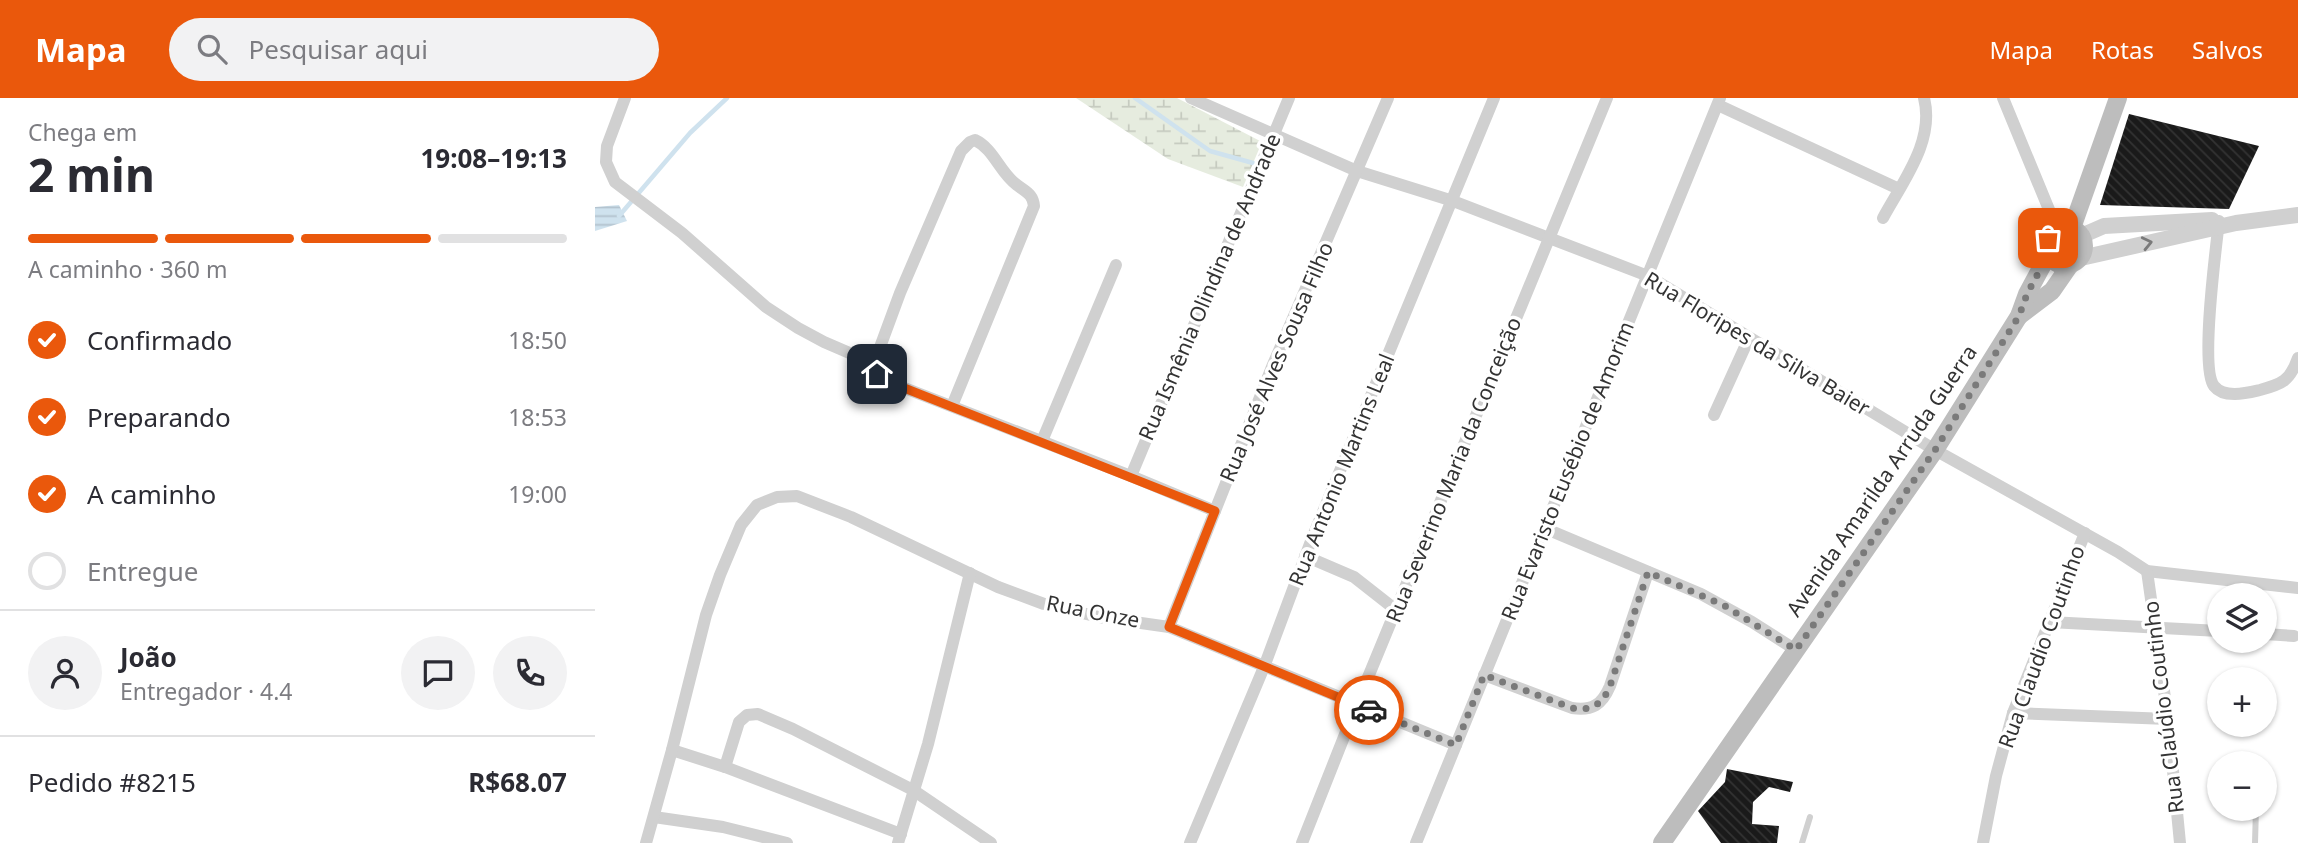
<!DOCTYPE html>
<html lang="pt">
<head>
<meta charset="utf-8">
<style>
  body { margin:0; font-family:"Noto Sans",sans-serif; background:#f2f2f3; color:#2b2b33; height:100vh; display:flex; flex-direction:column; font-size:26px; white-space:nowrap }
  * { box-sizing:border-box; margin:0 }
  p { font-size:23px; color:#7c7c81 }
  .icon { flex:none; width:38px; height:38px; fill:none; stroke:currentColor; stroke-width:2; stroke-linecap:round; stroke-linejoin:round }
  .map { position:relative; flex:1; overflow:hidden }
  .sheet { display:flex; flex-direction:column; background:#fff; width:595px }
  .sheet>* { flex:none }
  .controls { position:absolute; left:1612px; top:485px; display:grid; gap:14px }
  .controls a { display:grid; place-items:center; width:70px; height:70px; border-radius:50%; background:#fff; box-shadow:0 2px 5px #0004; font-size:35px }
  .pin { position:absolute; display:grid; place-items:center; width:60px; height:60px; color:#fff; margin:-30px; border-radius:14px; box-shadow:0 4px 10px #0006 }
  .courier { position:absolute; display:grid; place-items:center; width:70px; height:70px; margin:-35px; border:5px solid #ea580c; border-radius:50%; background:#fff; color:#222; box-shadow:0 2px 9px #0007 }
  .headline em { font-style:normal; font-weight:700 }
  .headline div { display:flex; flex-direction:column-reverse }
  .headline { display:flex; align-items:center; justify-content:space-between; height:119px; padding:0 28px }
  h1 { font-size:46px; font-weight:700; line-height:52px }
  .bar { display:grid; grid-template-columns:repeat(4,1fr); gap:10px 7px; align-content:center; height:84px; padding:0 28px }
  .bar i { height:9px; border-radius:5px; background:#e1e1e2 }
  .bar .selected { background:#ea580c }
  .bar p { grid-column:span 4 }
  .line { display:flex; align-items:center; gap:18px; padding:0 28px; border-top:2px solid #e1e1e2 }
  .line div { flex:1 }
  .round { display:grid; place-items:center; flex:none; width:74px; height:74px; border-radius:37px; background:#f2f2f3 }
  ol { padding:0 28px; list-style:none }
  li { display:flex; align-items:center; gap:21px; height:77px }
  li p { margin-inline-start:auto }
  li .icon { padding:7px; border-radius:50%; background:#ea580c; color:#fff; stroke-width:4 }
  li:last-child { color:#7c7c81 }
  li i { width:38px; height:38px; border:4px solid #e1e1e2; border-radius:50% }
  header { display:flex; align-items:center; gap:42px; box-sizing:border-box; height:98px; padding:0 35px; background:#ea580c; color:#fff }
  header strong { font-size:33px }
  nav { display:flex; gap:38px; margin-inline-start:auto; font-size:24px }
  .search { width:490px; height:63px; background:#f2f2f3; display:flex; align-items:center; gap:18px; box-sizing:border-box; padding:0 24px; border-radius:38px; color:#7c7c81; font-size:26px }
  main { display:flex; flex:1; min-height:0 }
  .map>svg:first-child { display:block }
</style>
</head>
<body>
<header>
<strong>Mapa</strong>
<div class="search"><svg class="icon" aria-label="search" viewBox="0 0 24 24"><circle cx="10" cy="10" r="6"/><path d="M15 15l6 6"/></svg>Pesquisar aqui</div>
<nav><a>Mapa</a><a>Rotas</a><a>Salvos</a></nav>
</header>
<main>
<section class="sheet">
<div class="headline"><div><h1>2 min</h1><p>Chega em</p></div><em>19:08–19:13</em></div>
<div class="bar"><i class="selected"></i><i class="selected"></i><i class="selected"></i><i></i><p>A caminho · 360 m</p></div>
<ol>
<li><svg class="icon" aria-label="check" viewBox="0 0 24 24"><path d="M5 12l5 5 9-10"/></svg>Confirmado<p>18:50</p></li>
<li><svg class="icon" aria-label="check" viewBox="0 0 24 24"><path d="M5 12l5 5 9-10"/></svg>Preparando<p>18:53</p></li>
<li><svg class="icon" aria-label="check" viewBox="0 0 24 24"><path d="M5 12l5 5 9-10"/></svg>A caminho<p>19:00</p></li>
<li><i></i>Entregue</li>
</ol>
<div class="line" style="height:126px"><a class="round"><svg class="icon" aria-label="person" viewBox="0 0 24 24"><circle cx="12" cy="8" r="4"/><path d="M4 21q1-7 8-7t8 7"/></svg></a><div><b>João</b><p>Entregador · 4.4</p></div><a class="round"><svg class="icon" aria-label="chat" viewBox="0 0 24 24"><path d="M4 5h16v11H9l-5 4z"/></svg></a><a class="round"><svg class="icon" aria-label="phone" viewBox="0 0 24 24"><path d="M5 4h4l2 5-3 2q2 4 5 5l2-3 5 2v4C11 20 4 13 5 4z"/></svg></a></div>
<div class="line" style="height:91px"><div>Pedido #8215</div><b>R$68.07</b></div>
</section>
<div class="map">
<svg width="1703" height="745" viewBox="0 0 1703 745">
  <defs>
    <pattern id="grass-tufts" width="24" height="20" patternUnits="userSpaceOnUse" patternTransform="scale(1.75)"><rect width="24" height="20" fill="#e6ecdf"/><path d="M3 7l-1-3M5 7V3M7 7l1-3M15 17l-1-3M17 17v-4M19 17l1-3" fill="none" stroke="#c6cbc0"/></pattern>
    <pattern id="wetland-marsh" width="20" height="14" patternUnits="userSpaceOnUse" patternTransform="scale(1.75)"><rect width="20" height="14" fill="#e6ecdf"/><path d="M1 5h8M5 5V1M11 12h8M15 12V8" fill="none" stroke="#c6cbc0"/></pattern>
    <pattern id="water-rules" width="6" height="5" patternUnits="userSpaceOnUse" patternTransform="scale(1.75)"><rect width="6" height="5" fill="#cfe2ee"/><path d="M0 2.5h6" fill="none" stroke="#b2c2cd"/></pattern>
    <pattern id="building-back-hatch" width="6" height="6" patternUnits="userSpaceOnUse" patternTransform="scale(1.75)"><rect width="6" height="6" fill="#1a1a1a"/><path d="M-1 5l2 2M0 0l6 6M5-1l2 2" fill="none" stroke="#333"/></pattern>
  </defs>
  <rect width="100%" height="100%" fill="#fff"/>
  <!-- grass -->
  <circle fill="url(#grass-tufts)" cx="1470" cy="149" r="14"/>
  <!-- wetland -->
  <polygon fill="url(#wetland-marsh)" points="481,0 582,0 667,44 648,89 573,61"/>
  <!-- water -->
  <polygon fill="url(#water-rules)" points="24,107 32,123 0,133 0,109"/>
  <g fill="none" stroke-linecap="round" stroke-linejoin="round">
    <!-- stream -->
    <g stroke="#cfe2ee" stroke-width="4.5">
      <polyline points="540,0 615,53 658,65"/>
      <polyline points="24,118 95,35 132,0"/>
    </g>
  </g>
  <!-- building -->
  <g fill="url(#building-back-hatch)">
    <polygon points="1534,16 1664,48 1634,111 1505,107"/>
    <polygon points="1132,671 1198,684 1195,694 1174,689 1158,704 1157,726 1184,728 1182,745 1126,745 1103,713 1130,684"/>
  </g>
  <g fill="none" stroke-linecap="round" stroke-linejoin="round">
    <!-- service -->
    <g stroke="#d0d0d0" stroke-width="6">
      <polyline points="1662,665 1662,663"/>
      <polyline points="1207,745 1215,719"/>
      <polyline points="1660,745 1661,710"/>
    </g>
    <!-- minor -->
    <g stroke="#d0d0d0" stroke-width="12">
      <polyline points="30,0 12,48 11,64 20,84 87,135 171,209 203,230 229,244 280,266"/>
      <polyline points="596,0 762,73 858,103 1053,178 1340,352 1523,454 1552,473 1703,490"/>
      <polyline points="1408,0 1462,131"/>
      <polyline points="1123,7 1304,91"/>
      <path d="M1288,120C1308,83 1340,43 1329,0"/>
      <path d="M1624,123C1621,150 1605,270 1619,288C1629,301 1652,295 1665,292C1687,286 1695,283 1703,260"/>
      <path d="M357,308L439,108C438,96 431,94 422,87C405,75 399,51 380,42L375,44L366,53L305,195L281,260L282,276L289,282L536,378L620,413"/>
      <polyline points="1119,317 1154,240"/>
      <polyline points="447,343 521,167"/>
      <polyline points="536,378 694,0"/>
      <polyline points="949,430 1106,496 1157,524 1201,552"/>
      <polyline points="710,458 759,479 801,512"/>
      <polyline points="1552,473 1573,621 1585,745"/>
      <polyline points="1455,524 1624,533"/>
      <polyline points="574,529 677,269 793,0"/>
      <polyline points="1670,536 1699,538"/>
      <path d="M889,577L977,610C997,613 1007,607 1015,588L1053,474"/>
      <polyline points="1418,615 1573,621"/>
      <polyline points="77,652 130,669 306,736"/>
      <polyline points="130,669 144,624 152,617 163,616 198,631 318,692 396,745"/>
      <polyline points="59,719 128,729 192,745"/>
      <polyline points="51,745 77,652 111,517 125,477 146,427 162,407 182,399 202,398 256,419 403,489 449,506 504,519 574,529 861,647"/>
      <polyline points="303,745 333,646 375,475"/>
      <polyline points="595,745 669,569 716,443 899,0"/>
      <polyline points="707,745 762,606 1012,0"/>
      <polyline points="821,745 1125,0"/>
      <polyline points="1388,745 1401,678 1418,615 1490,435"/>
    </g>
    <!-- tertiary -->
    <g stroke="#d0d0d0" stroke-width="16">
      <polyline points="1486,138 1509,128 1617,122"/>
      <polyline points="1486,160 1641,125 1703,117"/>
    </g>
    <!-- secondary -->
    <g stroke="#bdbdbd" stroke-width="18">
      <circle cx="1470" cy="148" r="19"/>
      <polyline points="1477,130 1523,0"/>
      <polyline points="1424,218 1457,193 1475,167"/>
      <polyline points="1067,745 1340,352 1424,218 1432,196 1453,157"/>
    </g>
  </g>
  <!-- one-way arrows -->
  <defs><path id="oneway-chevron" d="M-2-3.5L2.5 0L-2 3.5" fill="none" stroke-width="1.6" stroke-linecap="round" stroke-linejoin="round" transform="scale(1.75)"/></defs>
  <use stroke="#7a7a7a" href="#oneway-chevron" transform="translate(1552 145) rotate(-13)"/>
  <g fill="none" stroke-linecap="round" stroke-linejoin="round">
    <!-- done -->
    <path stroke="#7a7a7a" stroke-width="7" stroke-dasharray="0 12.6" d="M774,612L861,647L889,577L977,610C997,613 1007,607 1015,588L1053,474L1130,508L1201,552L1340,352L1424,218L1432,196L1453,157L1451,152L1453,140"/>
    <!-- route -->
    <polyline stroke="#ea580c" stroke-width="9" points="282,276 289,282 620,413 574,529 774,612"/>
  </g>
  <g text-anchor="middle" stroke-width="7" stroke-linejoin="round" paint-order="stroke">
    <!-- street labels -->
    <g font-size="21" fill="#333" stroke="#fff">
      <text transform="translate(615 189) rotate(-67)" y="7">Rua Ismênia Olindina de Andrade</text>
      <text transform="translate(1162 246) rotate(31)" y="7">Rua Floripes da Silva Baier</text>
      <text transform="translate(682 264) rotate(-67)" y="7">Rua José Alves Sousa Filho</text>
      <text transform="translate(747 372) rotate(-68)" y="7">Rua Antonio Martins Leal</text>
      <text transform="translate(859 372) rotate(-68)" y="7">Rua Severino Maria da Conceição</text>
      <text transform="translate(973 373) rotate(-68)" y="7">Rua Evaristo Eusébio de Amorim</text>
      <text transform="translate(1287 383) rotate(-56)" y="7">Avenida Amarilda Arruda Guerra</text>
      <text transform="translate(498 514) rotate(11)" y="7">Rua Onze</text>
      <text transform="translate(1447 549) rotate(-70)" y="7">Rua Claudio Coutinho</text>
      <text transform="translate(1569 609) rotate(-97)" y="7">Rua Claúdio Coutinho</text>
    </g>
  </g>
</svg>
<div class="controls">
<a><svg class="icon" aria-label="layers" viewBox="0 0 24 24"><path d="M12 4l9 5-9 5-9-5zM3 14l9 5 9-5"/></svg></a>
<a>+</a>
<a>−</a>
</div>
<div class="pin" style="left:1453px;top:140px;background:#ea580c"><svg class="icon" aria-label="bag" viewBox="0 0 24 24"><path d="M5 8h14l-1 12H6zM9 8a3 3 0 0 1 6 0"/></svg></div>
<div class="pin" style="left:282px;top:276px;background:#1f2937"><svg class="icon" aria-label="home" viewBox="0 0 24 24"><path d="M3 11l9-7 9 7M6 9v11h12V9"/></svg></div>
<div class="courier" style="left:774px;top:612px"><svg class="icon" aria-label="car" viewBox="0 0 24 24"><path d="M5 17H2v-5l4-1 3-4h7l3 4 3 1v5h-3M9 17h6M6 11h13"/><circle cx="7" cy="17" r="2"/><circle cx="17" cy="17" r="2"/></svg></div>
</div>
</main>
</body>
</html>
